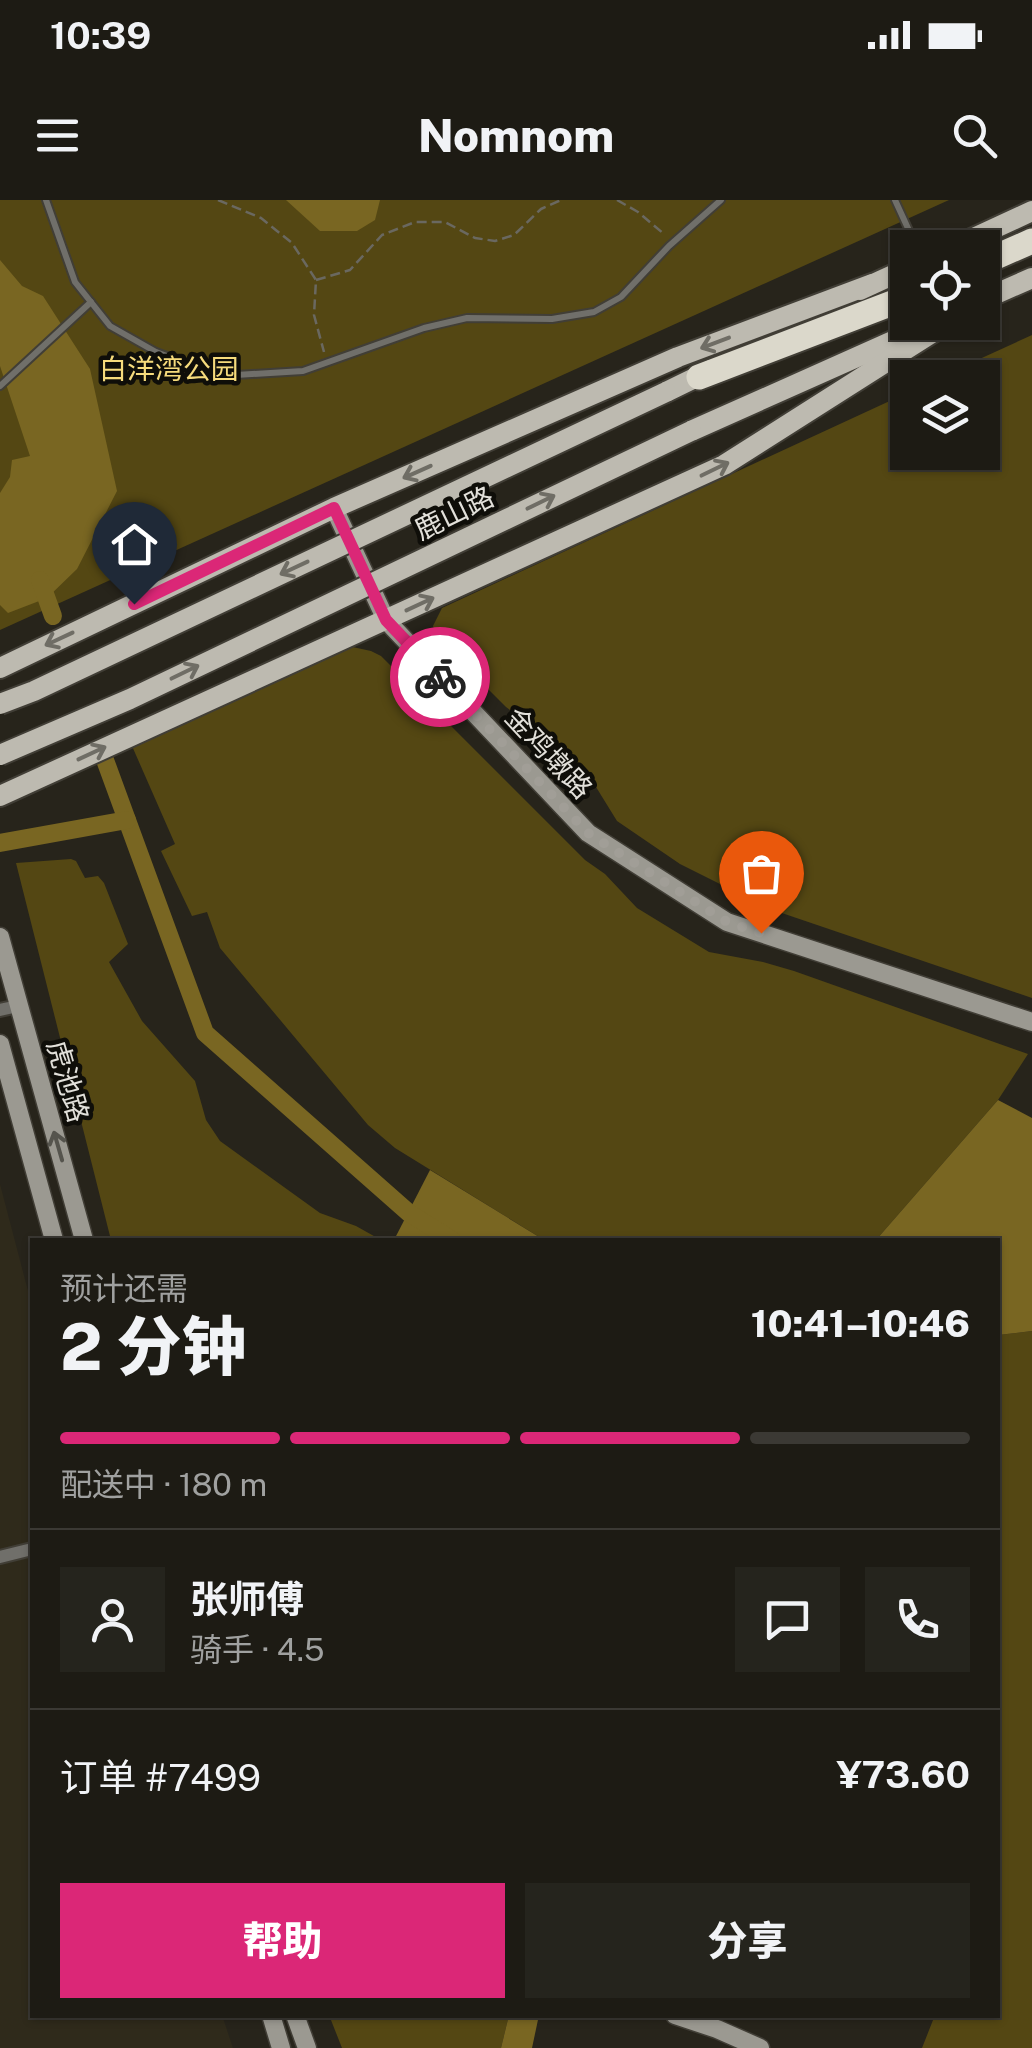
<!DOCTYPE html>
<html lang="zh">
<head>
<meta charset="utf-8">
<style>
  body { margin:0; font-family:"Public Sans","Noto Sans SC",sans-serif; background:#25241d; color:#f1f3f6; height:100vh; display:flex; flex-direction:column; font-size:38px; white-space:nowrap }
  * { box-sizing:border-box; margin:0 }
  p { font-size:32px; color:#a0a1a0 }
  .icon { flex:none; width:55px; height:55px; fill:none; stroke:currentColor; stroke-width:2; stroke-linecap:round; stroke-linejoin:round }
  .map { position:relative; flex:1; overflow:hidden }
  .details { position:absolute; left:30px; top:1038px; width:970px; height:780px; display:flex; flex-direction:column; background:#1d1b14; border-radius:0px; box-shadow:0 2px 8px #0004,0 0 0 2px #3b3934 }
  .details>* { flex:none }
  .buttons { position:absolute; left:890px; top:30px; display:grid; gap:20px }
  .buttons a { display:grid; place-items:center; width:110px; height:110px; border-radius:0px; background:#1d1b14; box-shadow:0 2px 8px #0004,0 0 0 2px #3b3934; font-size:50px }
  .pin { position:absolute; display:grid; place-items:center; width:85px; height:85px; color:#fff; margin:-102px -42px; border-radius:50% 50% 50% 0; rotate:-45deg; box-shadow:0 0 10px #0007 }
  .pin .icon { rotate:45deg }
  .courier { position:absolute; display:grid; place-items:center; width:100px; height:100px; margin:-50px; border:8px solid #db2777; border-radius:50%; background:#fff; color:#222; box-shadow:0 2px 12px #0007 }
  .headline em { font-style:normal; font-weight:800 }
  .headline div { display:flex; flex-direction:column-reverse }
  .headline { display:flex; align-items:center; justify-content:space-between; height:170px; padding:0 30px }
  h1 { font-size:65px; font-weight:800; line-height:75px }
  .bar { display:grid; grid-template-columns:repeat(4,1fr); gap:15px 10px; align-content:center; height:120px; padding:0 30px }
  .bar i { height:12px; border-radius:8px; background:#3b3934 }
  .bar .on { background:#db2777 }
  .bar p { grid-column:span 4 }
  .line { display:flex; align-items:center; gap:25px; padding:0 30px; border-top:2px solid #3b3934 }
  .line div { flex:1 }
  .round { display:grid; place-items:center; flex:none; width:105px; height:105px; border-radius:0px; background:#25241d }
  .button { display:flex; gap:20px; margin-top:auto; padding:20px 30px }
  .button a { flex:1; height:115px; border-radius:0px; background:#db2777; color:#fff; font-size:40px; font-weight:800; line-height:115px; text-align:center }
  .button a+a { background:#25241d; color:#f1f3f6 }
  .status { display:flex; justify-content:space-between; align-items:center; height:70px; padding:0 50px; background:#1d1b14; direction:ltr }
  .status svg { height:28px; fill:currentColor }
  header { display:flex; justify-content:space-between; align-items:center; height:130px; padding:0 30px; background:#1d1b14; font-size:45px; font-weight:800 }
  .map>svg:first-child { display:block }
</style>
</head>
<body>
<div class="status"><b>10:39</b><svg viewBox="0 0 49 12"><path d="M0 12V9h3v3zM5 12V6h3v6zM10 12V3h3v9zM15 12V0h3v12zM26 1h20v11H26zM47 4h2v5h-2z"/></svg></div>
<header><svg class="icon" aria-label="menu" viewBox="0 0 24 24"><path d="M4 6h16M4 12h16M4 18h16"/></svg>Nomnom<svg class="icon" aria-label="search" viewBox="0 0 24 24"><circle cx="10" cy="10" r="6"/><path d="M15 15l6 6"/></svg></header>
<div class="map">
<svg width="1032" height="1848" viewBox="0 0 1032 1848">
  <rect width="100%" height="100%" fill="#27241b"/>
  <!-- built -->
  <polygon fill="#2f2a1b" points="0,984 32,1106 32,1815 222,1815 233,1848 0,1848"/>
  <!-- green -->
  <g fill="#544713">
    <polygon points="0,0 949,0 0,430"/>
    <polygon points="1032,135 1032,798 770,709 680,664 617,621 596,587 542,534 506,507 436,437 433,426 442,408 907,193 908,252 982,252 982,178 940,177"/>
    <polygon points="348,446 371,451 381,456 585,660 605,674 637,708 709,752 763,762 794,771 1028,854 998,900 876,1040 544,1040 395,948 368,925 220,748 207,712 192,716 161,651 175,644 132,546"/>
    <polygon points="71,659 76,661 85,678 98,676 104,683 128,744 109,762 142,821 195,881 206,920 220,941 320,1013 356,1026 381,1040 111,1040 16,663"/>
    <polygon points="1032,1131 1032,1848 922,1848 935,1815 998,1815 998,1135"/>
    <polygon points="329,1815 509,1815 501,1848 342,1848"/>
  </g>
  <!-- water -->
  <g fill="#796622">
    <polygon points="286,0 380,0 375,20 357,31 320,31"/>
    <polygon points="0,60 22,86 43,96 90,169 117,291 77,369 47,398 8,413 0,405 0,293 10,277 12,260 30,256 0,166"/>
    <polygon points="998,900 1032,918 1032,1131 998,1135 998,1040 876,1040"/>
    <polygon points="430,970 544,1040 394,1040"/>
    <polygon points="509,1815 539,1815 532,1848 501,1848"/>
  </g>
  <g fill="none" stroke-linecap="round" stroke-linejoin="round">
    <!-- canal -->
    <g stroke="#796622" stroke-width="18">
      <polyline points="40,380 53,416"/>
      <polyline points="105,560 205,833 409,1013 452,1040"/>
      <polyline points="0,643 127,620"/>
    </g>
    <defs>
      <g id="lane">
        <polyline points="46,0 75,82 110,126 156,152 220,176 303,171 424,128 467,118 552,119 594,112 621,97 669,46 721,0"/>
        <polyline points="895,0 917,48"/>
        <polyline points="0,186 91,102"/>
      </g>
      <g id="street">
        <polyline points="0,810 18,806"/>
        <polyline points="0,1357 32,1349"/>
      </g>
      <g id="secondary">
        <polyline points="334,308 386,420 588,633 727,722 1032,822"/>
        <polyline points="0,737 84,1040"/>
        <polyline points="0,844 54,1040"/>
        <polyline points="271,1815 281,1848"/>
        <polyline points="295,1815 307,1848"/>
        <polyline points="675,1815 717,1829 760,1848"/>
      </g>
      <g id="primary">
        <polyline points="952,48 1032,11"/>
        <polyline points="860,90 908,68"/>
        <polyline points="982,100 1032,78"/>
        <polyline points="666,192 711,170"/>
        <polyline points="691,231 922,128"/>
        <polyline points="0,468 334,308 678,157 872,84"/>
        <polyline points="0,596 724,265 949,122"/>
      </g>
      <g id="highway">
        <polyline points="982,63 1032,41"/>
        <polyline points="699,177 908,97"/>
      </g>
    </defs>
    <!-- lane casing -->
    <use href="#lane" stroke="#413e36" stroke-width="10"/>
    <!-- street casing -->
    <use href="#street" stroke="#413e36" stroke-width="16"/>
    <!-- secondary casing -->
    <use href="#secondary" stroke="#413e36" stroke-width="21"/>
    <!-- primary casing -->
    <use href="#primary" stroke="#413e36" stroke-width="24"/>
    <!-- highway casing -->
    <use href="#highway" stroke="#413e36" stroke-width="29"/>
    <!-- path -->
    <g stroke="#6a6860" stroke-width="2.5" stroke-dasharray="10 5" stroke-linecap="butt">
      <polyline points="218,0 261,18 292,43 316,80 314,115 324,152"/>
      <polyline points="617,0 638,12 664,34"/>
      <polyline points="316,80 350,70 382,35 415,22 445,22 475,38 495,41 514,35 541,9 561,0"/>
    </g>
    <!-- lane -->
    <use href="#lane" stroke="#706f6a" stroke-width="6"/>
    <!-- street -->
    <use href="#street" stroke="#706f6a" stroke-width="12"/>
    <!-- secondary -->
    <use href="#secondary" stroke="#9b9991" stroke-width="18"/>
    <!-- primary -->
    <use href="#primary" stroke="#bdbab0" stroke-width="20"/>
    <!-- highway -->
    <use href="#highway" stroke="#dbd8cb" stroke-width="25"/>
    <defs>
      <g id="primary-bridge">
        <polyline points="0,504 34,491 666,192"/>
        <polyline points="0,555 130,499 691,231"/>
      </g>
    </defs>
    <!-- primary-bridge casing -->
    <use href="#primary-bridge" stroke="#413e36" stroke-width="24" stroke-linecap="butt"/>
    <!-- primary-bridge -->
    <use href="#primary-bridge" stroke="#bdbab0" stroke-width="20"/>
  </g>
  <!-- one-way arrows -->
  <defs><path id="oneway-shaft" d="M-6 0H5M1.5-3L5.5 0L1.5 3" fill="none" stroke-width="1.6" stroke-linecap="round" stroke-linejoin="round" transform="scale(2.5)"/></defs>
  <g stroke="#6f6d65">
    <use href="#oneway-shaft" transform="translate(715 143) rotate(159)"/>
    <use href="#oneway-shaft" transform="translate(715 269) rotate(-26)"/>
    <use href="#oneway-shaft" transform="translate(417 272) rotate(156)"/>
    <use href="#oneway-shaft" transform="translate(541 302) rotate(-26)"/>
    <use href="#oneway-shaft" transform="translate(294 368) rotate(155)"/>
    <use href="#oneway-shaft" transform="translate(420 404) rotate(-25)"/>
    <use href="#oneway-shaft" transform="translate(59 439) rotate(155)"/>
    <use href="#oneway-shaft" transform="translate(185 472) rotate(-26)"/>
    <use href="#oneway-shaft" transform="translate(92 553) rotate(-25)"/>
  </g>
  <use stroke="#55544d" href="#oneway-shaft" transform="translate(58 946) rotate(-106)"/>
  <g fill="none" stroke-linecap="round" stroke-linejoin="round">
    <!-- done -->
    <polyline stroke="#a19e97" stroke-width="10" stroke-dasharray="0 18" points="440,477 588,633 727,722 761,733"/>
    <!-- route -->
    <polyline stroke="#db2777" stroke-width="12" points="134,404 334,308 386,420 440,477"/>
  </g>
  <g text-anchor="middle" stroke-width="9" stroke-linejoin="round" paint-order="stroke">
    <!-- park labels -->
    <g font-size="28" fill="#f6db7c" stroke="#0f0e09">
      <text x="169" y="179">白洋湾公园</text>
    </g>
    <!-- street labels -->
    <g font-size="28" fill="#e2e0da" stroke="#0f0e09">
      <text transform="translate(454 313) rotate(-26)" y="10">鹿山路</text>
      <text transform="translate(549 553) rotate(47)" y="10">金鸡墩路</text>
      <text transform="translate(68 881) rotate(74)" y="10">虎池路</text>
    </g>
  </g>
</svg>
<div class="buttons">
<a><svg class="icon" aria-label="locate" viewBox="0 0 24 24"><circle cx="12" cy="12" r="6"/><path d="M12 2v4M12 18v4M2 12h4M18 12h4"/></svg></a>
<a><svg class="icon" aria-label="layers" viewBox="0 0 24 24"><path d="M12 4l9 5-9 5-9-5zM3 14l9 5 9-5"/></svg></a>
</div>
<div class="pin" style="left:761px;top:733px;background:#ea580c"><svg class="icon" aria-label="bag" viewBox="0 0 24 24"><path d="M5 8h14l-1 12H6zM9 8a3 3 0 0 1 6 0"/></svg></div>
<div class="pin" style="left:134px;top:404px;background:#1f2937"><svg class="icon" aria-label="home" viewBox="0 0 24 24"><path d="M3 11l9-7 9 7M6 9v11h12V9"/></svg></div>
<div class="courier" style="left:440px;top:477px"><svg class="icon" aria-label="bike" viewBox="0 0 24 24"><circle cx="6" cy="16" r="4"/><circle cx="18" cy="16" r="4"/><path d="M6 16l4-8h5l3 8M10 8l3 8H6M13 5h3"/></svg></div>
<section class="details">
<div class="headline"><div><h1>2 分钟</h1><p>预计还需</p></div><em>10:41–10:46</em></div>
<div class="bar"><i class="on"></i><i class="on"></i><i class="on"></i><i></i><p>配送中 · 180 m</p></div>
<div class="line" style="height:180px"><a class="round"><svg class="icon" aria-label="person" viewBox="0 0 24 24"><circle cx="12" cy="8" r="4"/><path d="M4 21q1-7 8-7t8 7"/></svg></a><div><b>张师傅</b><p>骑手 · 4.5</p></div><a class="round"><svg class="icon" aria-label="chat" viewBox="0 0 24 24"><path d="M4 5h16v11H9l-5 4z"/></svg></a><a class="round"><svg class="icon" aria-label="phone" viewBox="0 0 24 24"><path d="M5 4h4l2 5-3 2q2 4 5 5l2-3 5 2v4C11 20 4 13 5 4z"/></svg></a></div>
<div class="line" style="height:130px"><div>订单 #7499</div><b>¥73.60</b></div>
<div class="button"><a>帮助</a><a>分享</a></div>
</section>
</div>
</body>
</html>
